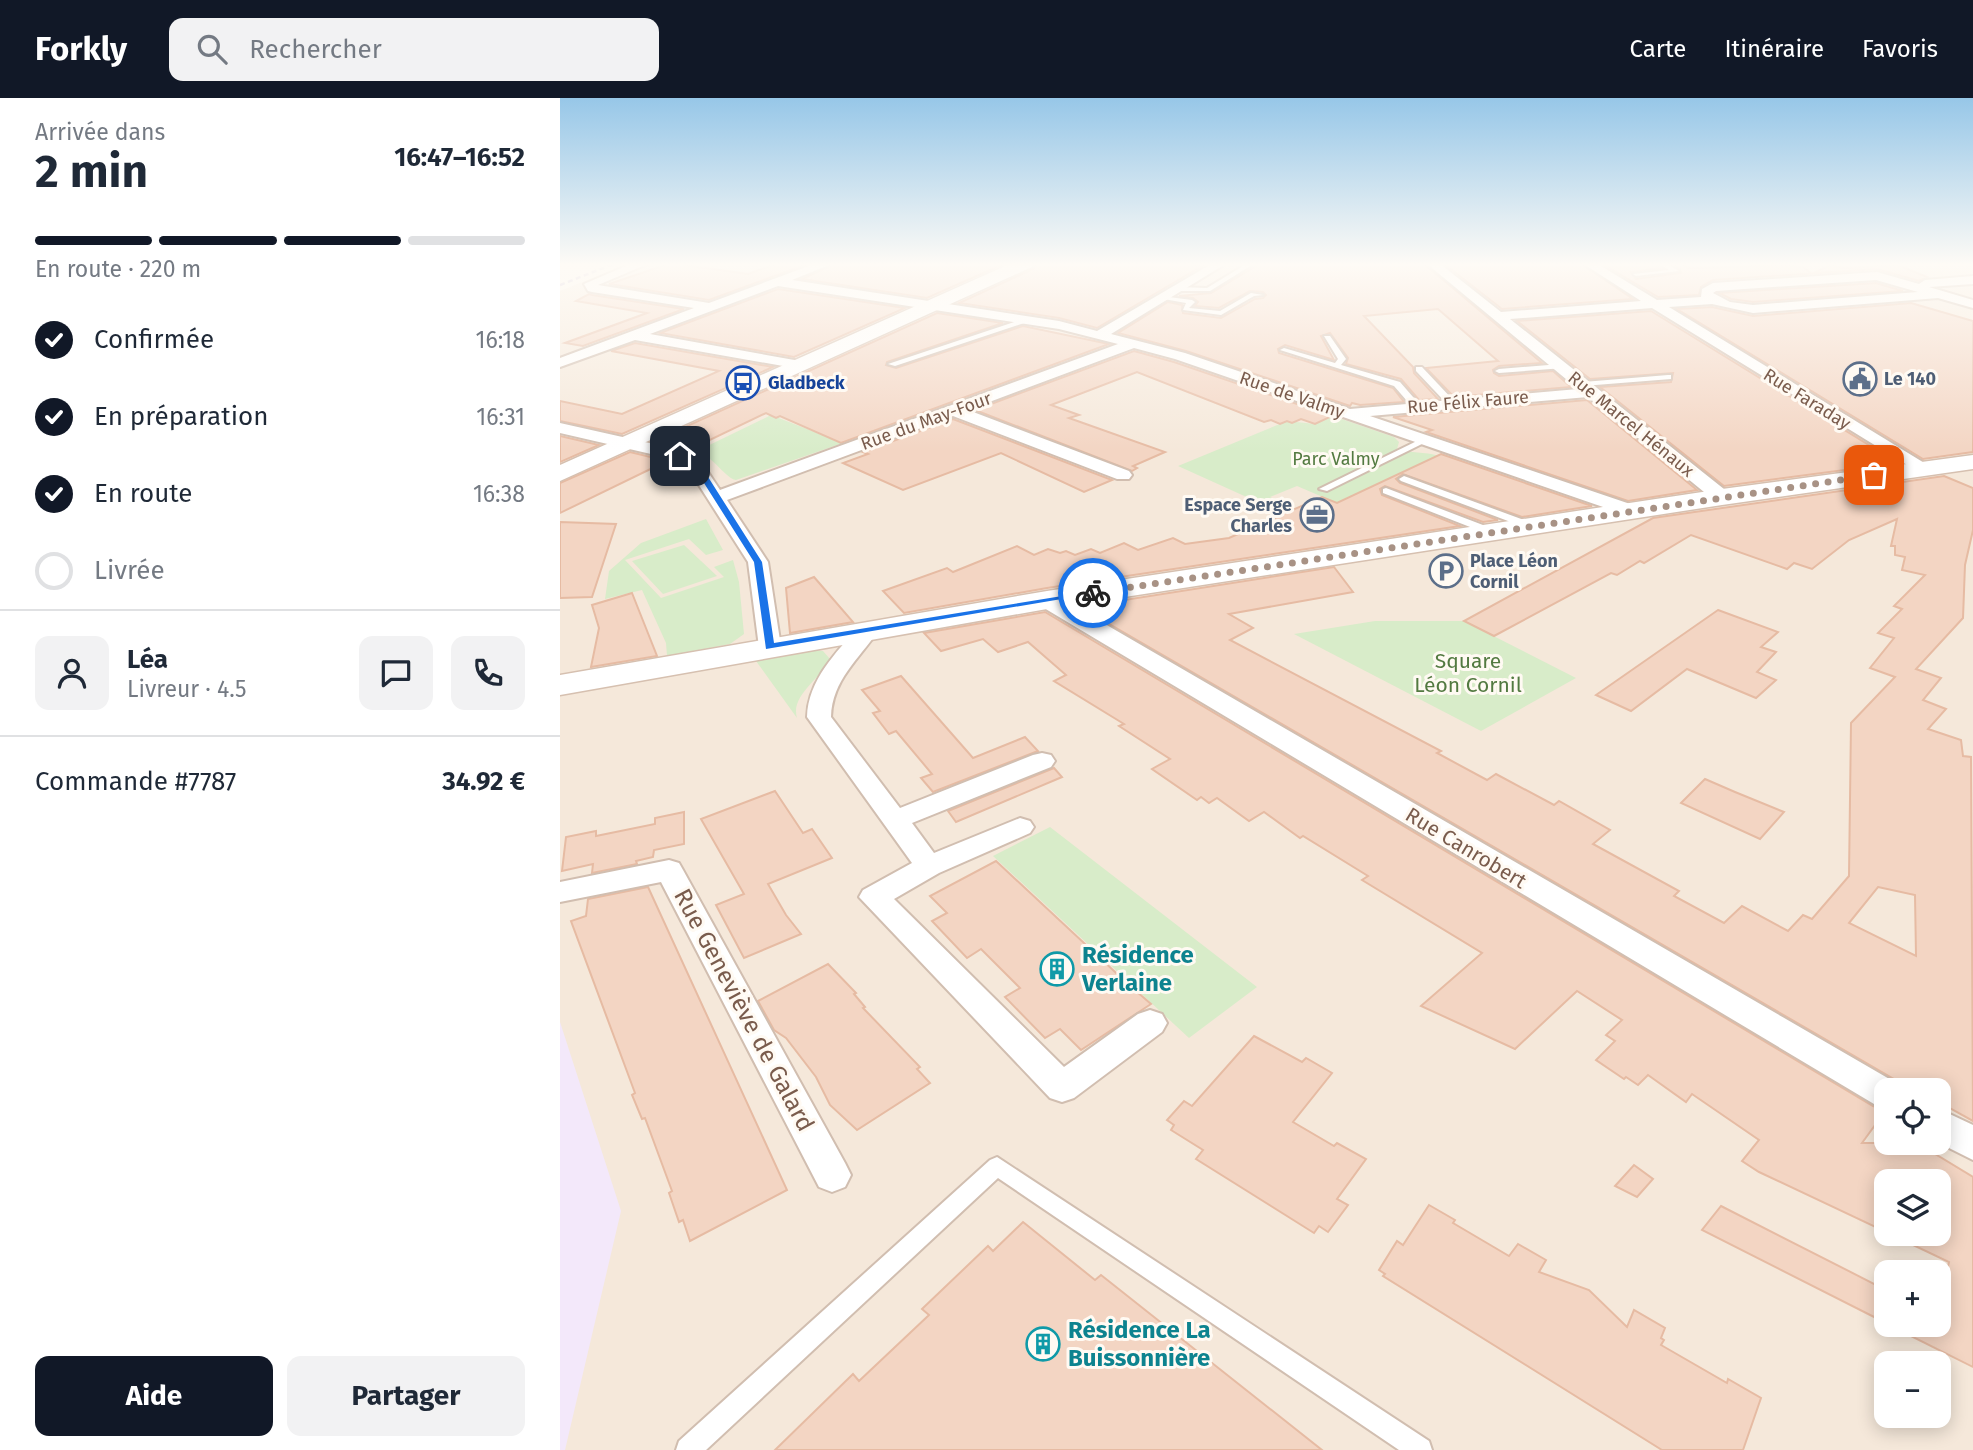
<!DOCTYPE html>
<html lang="fr">
<head>
<meta charset="utf-8">
<style>
  body { margin:0; font-family:"Fira Sans",sans-serif; background:#f2f2f3; color:#1f2937; height:100vh; display:flex; flex-direction:column; font-size:26px; white-space:nowrap }
  * { box-sizing:border-box; margin:0 }
  p { font-size:23px; color:#747a83 }
  .icon { flex:none; width:38px; height:38px; fill:none; stroke:currentColor; stroke-width:2; stroke-linecap:round; stroke-linejoin:round }
  .map { position:relative; flex:1; overflow:hidden }
  .drawer { display:flex; flex-direction:column; background:#fff; width:560px }
  .drawer>* { flex:none }
  .fabs { position:absolute; left:1314px; top:980px; display:grid; gap:14px }
  .fabs a { display:grid; place-items:center; width:77px; height:77px; border-radius:14px; background:#fff; box-shadow:0 4px 18px #0003; font-size:35px }
  .pin { position:absolute; display:grid; place-items:center; width:60px; height:60px; color:#fff; margin:-30px; border-radius:14px; box-shadow:0 4px 10px #0006 }
  .courier { position:absolute; display:grid; place-items:center; width:70px; height:70px; margin:-35px; border:5px solid #1a73e8; border-radius:50%; background:#fff; color:#222; box-shadow:0 2px 9px #0007 }
  .head em { font-style:normal; font-weight:700 }
  .head div { display:flex; flex-direction:column-reverse }
  .head { display:flex; align-items:center; justify-content:space-between; height:119px; padding:0 35px }
  h1 { font-size:46px; font-weight:700; line-height:52px }
  .bar { display:grid; grid-template-columns:repeat(4,1fr); gap:10px 7px; align-content:center; height:84px; padding:0 35px }
  .bar i { height:9px; border-radius:5px; background:#e0e1e3 }
  .bar .on { background:#111827 }
  .bar p { grid-column:span 4 }
  .line { display:flex; align-items:center; gap:18px; padding:0 35px; border-top:2px solid #e0e1e3 }
  .line div { flex:1 }
  .round { display:grid; place-items:center; flex:none; width:74px; height:74px; border-radius:14px; background:#f2f2f3 }
  ol { padding:0 35px; list-style:none }
  li { display:flex; align-items:center; gap:21px; height:77px }
  li p { margin-inline-start:auto }
  li .icon { padding:7px; border-radius:50%; background:#111827; color:#fff; stroke-width:4 }
  li:last-child { color:#747a83 }
  li i { width:38px; height:38px; border:4px solid #e0e1e3; border-radius:50% }
  .primary-button { display:flex; gap:14px; margin-top:auto; padding:14px 35px }
  .primary-button a { flex:1; height:80px; border-radius:14px; background:#111827; color:#fff; font-size:28px; font-weight:700; line-height:80px; text-align:center }
  .primary-button a+a { background:#f2f2f3; color:#1f2937 }
  header { display:flex; align-items:center; gap:42px; box-sizing:border-box; height:98px; padding:0 35px; background:#111827; color:#fff }
  header strong { font-size:33px }
  nav { display:flex; gap:38px; margin-inline-start:auto; font-size:24px }
  .search { width:490px; height:63px; background:#f2f2f3; display:flex; align-items:center; gap:18px; box-sizing:border-box; padding:0 24px; border-radius:14px; color:#747a83; font-size:26px }
  main { display:flex; flex:1; min-height:0 }
  .map>svg:first-child { display:block }
</style>
</head>
<body>
<header>
<strong>Forkly</strong>
<div class="search"><svg class="icon" aria-label="search" viewBox="0 0 24 24"><circle cx="10" cy="10" r="6"/><path d="M15 15l6 6"/></svg>Rechercher</div>
<nav><a>Carte</a><a>Itinéraire</a><a>Favoris</a></nav>
</header>
<main>
<section class="drawer">
<div class="head"><div><h1>2 min</h1><p>Arrivée dans</p></div><em>16:47–16:52</em></div>
<div class="bar"><i class="on"></i><i class="on"></i><i class="on"></i><i></i><p>En route · 220 m</p></div>
<ol>
<li><svg class="icon" aria-label="check" viewBox="0 0 24 24"><path d="M5 12l5 5 9-10"/></svg>Confirmée<p>16:18</p></li>
<li><svg class="icon" aria-label="check" viewBox="0 0 24 24"><path d="M5 12l5 5 9-10"/></svg>En préparation<p>16:31</p></li>
<li><svg class="icon" aria-label="check" viewBox="0 0 24 24"><path d="M5 12l5 5 9-10"/></svg>En route<p>16:38</p></li>
<li><i></i>Livrée</li>
</ol>
<div class="line" style="height:126px"><a class="round"><svg class="icon" aria-label="person" viewBox="0 0 24 24"><circle cx="12" cy="8" r="4"/><path d="M4 21q1-7 8-7t8 7"/></svg></a><div><b>Léa</b><p>Livreur · 4.5</p></div><a class="round"><svg class="icon" aria-label="chat" viewBox="0 0 24 24"><path d="M4 5h16v11H9l-5 4z"/></svg></a><a class="round"><svg class="icon" aria-label="phone" viewBox="0 0 24 24"><path d="M5 4h4l2 5-3 2q2 4 5 5l2-3 5 2v4C11 20 4 13 5 4z"/></svg></a></div>
<div class="line" style="height:91px"><div>Commande #7787</div><b>34.92 €</b></div>
<div class="primary-button"><a>Aide</a><a>Partager</a></div>
</section>
<div class="map">
<svg width="1413" height="1352" viewBox="0 0 1413 1352">
  <rect width="100%" height="100%" fill="#fdf6ec"/>
  <!-- residential -->
  <path fill="#f5e8da" fill-rule="evenodd" d="M70,165H1413V1352H0V193ZM1326,992H1379V1045H1326ZM1326,1083H1379V1136H1326ZM1326,1174H1379V1227H1326ZM1326,1265H1379V1318H1326Z"/>
  <!-- education -->
  <polygon fill="#f3e8fa" points="0,924 61,1113 5,1352 0,1352"/>
  <!-- green -->
  <g fill="#d8ecc9">
    <path d="M211,317L283,345L176,382C165,380 155,360 137,353Z"/>
    <path d="M773,318L834,339L839,344L837,351C851,356 864,353 879,358L771,408L765,400L737,388L710,399L733,410L722,415L618,368L727,323L755,326Z"/>
    <polygon points="146,421 163,452 146,457 129,441 65,462 101,500 164,479 154,469 173,462 179,484 184,536 170,546 107,558 106,545 82,492 45,501 49,473 81,445"/>
    <polygon points="124,447 157,478 103,496 72,463"/>
    <polygon points="815,523 904,523 1016,580 921,633 734,536"/>
    <path d="M249,552L263,553L270,561C262,580 230,597 237,620L196,563Z"/>
    <polygon points="490,729 697,889 629,940 433,758"/>
  </g>
  <!-- building -->
  <g fill="#f3d5c3" stroke="#e6bba3" stroke-width="2" fill-rule="evenodd">
    <polygon points="111,165 188,176 218,165 250,165 149,202 49,186"/>
    <polygon points="276,165 446,165 367,200 242,181"/>
    <polygon points="477,165 616,165 642,168 537,230 499,220 399,205 473,171"/>
    <polygon points="701,165 863,165 982,265 939,268 933,272 934,275 939,278 993,273 1011,289 894,299 866,270 938,263 878,211 804,218 853,269 854,275 878,301 859,302 841,281 786,266 788,260 770,235 761,238 774,262 725,247 718,251 719,255 833,290 844,304 800,307 792,305 790,308 626,253 558,235 608,204 622,207 623,215 661,220 695,201 703,200 706,197 703,194 690,193 659,210 635,208 638,204 633,200 619,198 651,195"/>
    <polygon points="883,165 1020,165 1073,201 942,211"/>
    <polygon points="1041,165 1096,165 1101,170 1071,174 1076,181 1121,175 1120,171 1111,165 1120,165 1129,170 1226,167 1243,169 1252,176 1270,167 1284,170 1338,167 1367,179 1359,183 1317,171 1153,182 1141,189 1139,197 1098,199"/>
    <polygon points="1316,185 1343,193 1193,204 1171,201 1159,195"/>
    <polygon points="218,191 345,210 234,259 100,235"/>
    <polygon points="29,196 32,197 124,211 23,248 5,245 87,215 16,203"/>
    <polygon points="1351,205 1413,223 1413,354 1363,361 1117,211 1152,209 1193,218"/>
    <polygon points="1091,213 1338,365 1164,388 1040,289 1111,284 1113,275 1030,281 957,223"/>
    <polygon points="377,215 443,225 327,264 326,267 336,270 463,228 549,246 281,345 220,318 216,320 206,315 127,353 94,343"/>
    <polygon points="75,245 213,269 62,336 0,323 0,303 62,316 159,273 51,253"/>
    <polygon points="574,253 614,264 772,318 755,326 741,321 732,325 727,323 720,326 711,322 704,324 577,274 491,307 519,317 509,320 605,354 573,368 577,370 572,373 415,312"/>
    <polygon points="1027,302 1137,392 1068,403 866,334 872,332 833,319"/>
    <polygon points="393,321 552,382 524,394 441,355 343,392 283,365 308,356 303,354"/>
    <polygon points="0,338 39,347 0,364"/>
    <polygon points="70,354 107,363 0,415 0,385"/>
    <polygon points="881,356 1032,408 962,419 843,376 836,381 840,385 938,422 923,424 825,388 820,391 822,397 900,428 487,490 344,515 323,493 387,470 393,474 457,448 474,457 488,451 500,455 506,453 515,457 531,451 540,455 564,445 578,452 613,440 625,446 669,440 762,399 777,405"/>
    <path d="M1384,378L1413,390V432L1405,467L1403,520L1356,571L1381,580L1363,602L1386,611L1368,631L1401,642L1403,658L1411,659L1413,1023L1379,1004V992H1357L1349,987L1345,992L1339,984L520,509L774,469L793,494L669,516L693,530L670,542L881,653L877,655L927,682L936,676L994,707L999,703L1050,732L1033,746L1119,793L1114,798L1164,825L1182,808L1228,833L1243,817L1252,821L1289,778L1291,625L1335,579L1310,570L1334,540L1318,535L1342,511L1334,508L1365,477L1342,472L1345,459L1335,457V448H1331L1337,421L1289,442L1252,471L1234,465L1227,471L1131,437L1084,465L1080,463L1057,477L1051,475L934,538L904,523L1093,420ZM1318,789L1355,797L1356,858L1289,825Z"/>
    <polygon points="0,424 56,426 32,499 0,500"/>
    <polygon points="254,479 293,524 230,535 226,490"/>
    <polygon points="72,495 97,558 31,569 39,530 32,507"/>
    <polygon points="1158,512 1218,534 1201,549 1216,554 1197,574 1216,582 1196,600 1127,571 1071,613 1036,597"/>
    <polygon points="485,514 1313,1008 1326,1012 1302,1045 1357,1045 1413,1079 1413,1269 1329,1227 1379,1227 1379,1209 1389,1164 1330,1136 1379,1136 1379,1083 1326,1083 1326,1134 1199,1074 1182,1063 1199,1042 1132,996 1126,1004 1088,977 1078,987 1066,979 1064,981 1036,962 1055,943 1046,937 1062,922 1017,893 955,951 861,908 922,855 802,782 808,778 743,738 740,740 704,714 689,723 657,700 649,705 641,699 637,702 592,671 610,661 559,628 564,626 494,583 506,577 468,544 438,554 423,541 381,553 364,535"/>
    <polygon points="341,578 413,660 465,639 478,653 373,694 361,680 372,676 336,633 329,636 313,615 320,613 302,592"/>
    <polygon points="494,670 502,679 396,724 388,713"/>
    <polygon points="1145,681 1175,694 1224,714 1200,741 1121,705"/>
    <polygon points="215,693 243,735 252,731 272,760 208,786 226,817 241,836 184,860 156,807 184,796 141,721"/>
    <polygon points="124,714 124,746 94,752 93,759 76,763 77,766 32,775 33,766 2,773 6,739 36,733 36,738 95,726 95,720"/>
    <polygon points="436,763 569,887 591,906 521,952 500,931 485,940 445,899 460,890 421,851 407,860 372,823 387,815 370,798"/>
    <polygon points="88,789 227,1092 130,1143 123,1122 119,1124 109,1095 112,1093 85,1020 82,1021 72,997 75,995 11,823 26,818 28,801"/>
    <polygon points="268,866 296,895 294,896 305,909 303,910 360,969 357,971 370,985 297,1032 270,1007 256,979 226,940 214,932 198,903"/>
    <polygon points="694,938 742,964 746,960 772,975 733,1024 774,1048 777,1045 806,1061 777,1101 788,1107 768,1134 759,1128 754,1135 636,1061 643,1052 611,1032 614,1027 607,1022 624,1003 632,1008"/>
    <polygon points="1074,1067 1093,1081 1077,1099 1055,1088"/>
    <polygon points="869,1107 895,1122 893,1125 949,1158 958,1146 986,1162 979,1174 1029,1192 1067,1229 1074,1212 1105,1230 1101,1240 1104,1242 1101,1247 1167,1285 1168,1281 1201,1300 1183,1352 1102,1352 823,1178 825,1176 819,1172 837,1143 843,1147"/>
    <polygon points="1161,1108 1326,1192 1326,1225 1142,1132"/>
    <polygon points="463,1124 535,1182 541,1177 762,1352 215,1352 293,1276 299,1283 369,1217 362,1211 428,1148 433,1153"/>
  </g>
  <g fill="none" stroke-linecap="round" stroke-linejoin="round">
    <defs>
      <g id="lane">
        <polygon points="688,165 695,165 650,193 617,193 614,191 617,189 647,190"/>
        <polygon points="1098,165 1106,165 1119,173 1076,178 1073,176 1109,172"/>
        <polygon points="691,195 703,197 694,198 661,217 623,212 626,205 598,200 601,198 632,202 635,204 629,210 660,213"/>
        <polygon points="466,220 473,222 335,268 328,266"/>
        <polygon points="764,238 770,238 786,261 781,267 840,284 860,307 860,311 854,311 834,288 720,252 724,250 775,265 778,261"/>
        <polygon points="1001,266 1004,266 1004,270 939,275 935,273 939,271"/>
        <polygon points="856,269 862,269 895,304 895,308 889,308 856,273"/>
        <polygon points="1108,277 1111,277 1111,281 1023,288 1019,286 1023,284"/>
        <polygon points="863,340 870,342 767,393 759,391"/>
        <polygon points="844,378 975,426 976,428 975,430 967,430 841,383 839,381"/>
        <polygon points="826,390 936,432 937,434 936,436 928,436 823,395 823,391"/>
        <polygon points="437,1059 869,1343 872,1352 839,1352 438,1080 146,1352 116,1352 119,1343 430,1062"/>
      </g>
      <g id="street">
        <path d="M73,165H90L38,187L149,205L257,165H274L232,182L499,223L537,233L653,165H667L551,236L625,255L790,311L1018,291L866,165H879L941,214L1081,203L1022,165H1036L1097,202L1141,199L1142,191L1153,185L1317,174L1359,186L1365,182L1413,178V186L1369,189L1413,202V210L1378,200L1193,215L1152,206L1109,209L1366,366L1369,370L1366,374L1360,375L1092,210L950,221L1169,395L1171,399L1169,403H1155L1028,299L810,318L1079,409L1081,413L1072,419L615,261L574,250L408,312L569,373L572,377L569,381H557L393,318L167,402L208,464L221,549L218,554H202L199,549L188,464L128,370L104,359L0,335V325L116,351L140,362L160,392L558,246L499,231L218,188L90,236L240,263L245,264L247,267L245,270L240,271L75,242L0,269V260L134,210L32,194L28,193L24,186ZM1316,182L1358,194L1193,207L1170,204L1153,195L1156,193Z"/>
        <polygon points="487,496 495,497 1338,986 1342,992 1326,992 1326,1010 1314,1006 479,507 476,502 479,497"/>
        <path d="M307,526L315,528L318,533C299,561 272,582 271,619L340,710L473,657L482,655L491,657L495,663L491,669L352,725L374,755L460,720L470,723L474,729L470,735L379,775L334,801L504,969L578,916L590,912L602,916L607,925L602,934L514,1000L502,1004L490,1000L299,799L303,792L352,765L247,619C248,582 276,555 299,528Z"/>
        <polygon points="109,762 119,765 123,772 285,1065 291,1077 285,1089 272,1094 259,1089 101,784 0,804 0,784"/>
        <polygon points="1379,1011 1413,1027 1413,1062 1379,1045"/>
      </g>
      <g id="secondary">
        <polygon points="452,165 474,165 472,169 0,383 0,367"/>
        <polygon points="1413,357 1413,371 1162,407 487,511 0,597 0,577 487,493 1162,391"/>
      </g>
    </defs>
    <!-- lane casing -->
    <use href="#lane" stroke="#d1beb0" stroke-width="4"/>
    <!-- street casing -->
    <use href="#street" stroke="#d1beb0" stroke-width="4"/>
    <!-- secondary casing -->
    <use href="#secondary" stroke="#d6c0b0" stroke-width="3"/>
    <!-- lane -->
    <use href="#lane" fill="#fff" fill-rule="evenodd"/>
    <!-- street -->
    <use href="#street" fill="#fff" fill-rule="evenodd"/>
    <!-- secondary -->
    <use href="#secondary" fill="#fff" fill-rule="evenodd"/>
    <!-- rail -->
    <polyline stroke="#b9a8c9" stroke-width="2.5" stroke-dasharray="5 3.5" stroke-linecap="butt" points="0,187 56,165"/>
  </g>
  <!-- sky -->
  <linearGradient id="sky" x2="0" y2="1"><stop stop-color="#97c7e8"/><stop offset="0.47" stop-color="#fefbf6"/><stop offset="1" stop-color="#fefbf6" stop-opacity="0"/></linearGradient>
  <rect width="1413" height="354" fill="url(#sky)"/>
  <!-- route -->
  <polygon fill="#1a73e8" points="120,355 143,371 202,464 214,545 533,493 537,495 206,551 194,464 137,374 116,358"/>
  <g fill="none" stroke-linecap="round" stroke-linejoin="round">
    <!-- done -->
    <polyline stroke="#a89285" stroke-width="7" stroke-dasharray="0 12.6" points="533,495 1314,377"/>
  </g>
  <!-- icons -->
  <defs>
    <symbol id="civic-ring" viewBox="-11 -11 22 22"><circle r="9.5" fill="#fffaf3" stroke="#5c6f8a" stroke-width="1.5"/><path d="M-.6-6.5H3V-4.5H.6V-3L4-1V1h2V6H-6V1h2V-1L-.6-3ZM-1.2 2.5V6h2.4V2.5Z" fill="#5c6f8a"/></symbol>
    <symbol id="bus-ring" viewBox="-11 -11 22 22"><circle r="9.5" fill="#fffaf3" stroke="#1a4fb4" stroke-width="1.5"/><path d="M-5-6H5V4H4V6H2V4H-2V6H-4V4H-5ZM-3.5-4V0h7V-4ZM-3.5 1.2v1.5H-2V1.2ZM2 1.2v1.5H3.5V1.2Z" fill="#1a4fb4"/></symbol>
    <symbol id="office-ring" viewBox="-11 -11 22 22"><circle r="9.5" fill="#fffaf3" stroke="#5c6f8a" stroke-width="1.5"/><path d="M-6-3h4V-5.5h4V-3h4V5H-6ZM-1-4.5V-3h2v-1.5ZM-6 0V1H6V0Z" fill="#5c6f8a"/></symbol>
    <symbol id="parking-ring" viewBox="-11 -11 22 22"><circle r="9.5" fill="#fffaf3" stroke="#5c6f8a" stroke-width="1.5"/><path d="M-3.5-5.5H1a3.5 3.5 0 0 1 0 7H-1V5.5H-3.5ZM-1-3.4V-.6H.8a1.4 1.4 0 0 0 0-2.8Z" fill="#5c6f8a"/></symbol>
    <symbol id="building-ring" viewBox="-11 -11 22 22"><circle r="9.5" fill="#fffaf3" stroke="#0f9aa8" stroke-width="1.5"/><path d="M-4-6H4V6H1V3H-1V6H-4ZM-2.5-4.3h1.7v1.8h-1.7ZM.8-4.3h1.7v1.8H.8ZM-2.5-1h1.7V.8h-1.7ZM.8-1h1.7V.8H.8Z" fill="#0f9aa8"/></symbol>
  </defs>
  <g fill-rule="evenodd">
    <use href="#civic-ring" x="1281" y="262" width="38" height="38"/>
    <use href="#bus-ring" x="164" y="266" width="38" height="38"/>
    <use href="#office-ring" x="738" y="398" width="38" height="38"/>
    <use href="#parking-ring" x="867" y="454" width="38" height="38"/>
    <use href="#building-ring" x="478" y="852" width="38" height="38"/>
    <use href="#building-ring" x="464" y="1227" width="38" height="38"/>
  </g>
  <g text-anchor="middle" stroke-width="6" stroke-linejoin="round" paint-order="stroke">
    <!-- far-service labels -->
    <g font-size="18" font-weight="bold" fill="#4e5e75" stroke="#fffaf3" text-anchor="start">
      <text x="1324" y="287">Le 140</text>
      <text x="732" y="413" text-anchor="end">Espace Serge<tspan x="732" dy="21">Charles</tspan></text>
      <text x="910" y="469">Place Léon<tspan x="910" dy="21">Cornil</tspan></text>
    </g>
    <!-- far-transit labels -->
    <g font-size="18" font-weight="bold" fill="#164399" stroke="#fffaf3" text-anchor="start">
      <text x="208" y="291">Gladbeck</text>
    </g>
    <!-- far-street labels -->
    <g font-size="18" fill="#7a5c4d" stroke="#fffaf3">
      <text transform="translate(732 297) rotate(19)" y="6">Rue de Valmy</text>
      <text transform="translate(1247 301) rotate(32)" y="6">Rue Faraday</text>
      <text transform="translate(908 304) rotate(-5)" y="6">Rue Félix Faure</text>
      <text transform="translate(366 323) rotate(-20)" y="6">Rue du May-Four</text>
      <text transform="translate(1071 326) rotate(39)" y="6">Rue Marcel Hénaux</text>
    </g>
    <!-- far-park labels -->
    <g font-size="18" fill="#537a41" stroke="#fffaf3">
      <text x="776" y="367">Parc Valmy</text>
    </g>
    <!-- park labels -->
    <g font-size="21" fill="#537a41" stroke="#fffaf3">
      <text x="908" y="570">Square<tspan x="908" dy="24">Léon Cornil</tspan></text>
    </g>
    <!-- street labels -->
    <g font-size="21" fill="#7a5c4d" stroke="#fffaf3">
      <text transform="translate(906 750) rotate(31)" y="7">Rue Canrobert</text>
    </g>
    <!-- near-culture labels -->
    <g font-size="24" font-weight="bold" fill="#0d838f" stroke="#fffaf3" text-anchor="start">
      <text x="522" y="865">Résidence<tspan x="522" dy="28">Verlaine</tspan></text>
      <text x="508" y="1240">Résidence La<tspan x="508" dy="28">Buissonnière</tspan></text>
    </g>
    <!-- near-street labels -->
    <g font-size="24" fill="#7a5c4d" stroke="#fffaf3">
      <text transform="translate(184 912) rotate(62)" y="8">Rue Geneviève de Galard</text>
    </g>
  </g>
</svg>
<div class="fabs">
<a><svg class="icon" aria-label="locate" viewBox="0 0 24 24"><circle cx="12" cy="12" r="6"/><path d="M12 2v4M12 18v4M2 12h4M18 12h4"/></svg></a>
<a><svg class="icon" aria-label="layers" viewBox="0 0 24 24"><path d="M12 4l9 5-9 5-9-5zM3 14l9 5 9-5"/></svg></a>
<a>+</a>
<a>−</a>
</div>
<div class="pin" style="left:1314px;top:377px;background:#ea580c"><svg class="icon" aria-label="bag" viewBox="0 0 24 24"><path d="M5 8h14l-1 12H6zM9 8a3 3 0 0 1 6 0"/></svg></div>
<div class="pin" style="left:120px;top:358px;background:#1f2937"><svg class="icon" aria-label="home" viewBox="0 0 24 24"><path d="M3 11l9-7 9 7M6 9v11h12V9"/></svg></div>
<div class="courier" style="left:533px;top:495px"><svg class="icon" aria-label="bike" viewBox="0 0 24 24"><circle cx="6" cy="16" r="4"/><circle cx="18" cy="16" r="4"/><path d="M6 16l4-8h5l3 8M10 8l3 8H6M13 5h3"/></svg></div>
</div>
</main>
</body>
</html>
